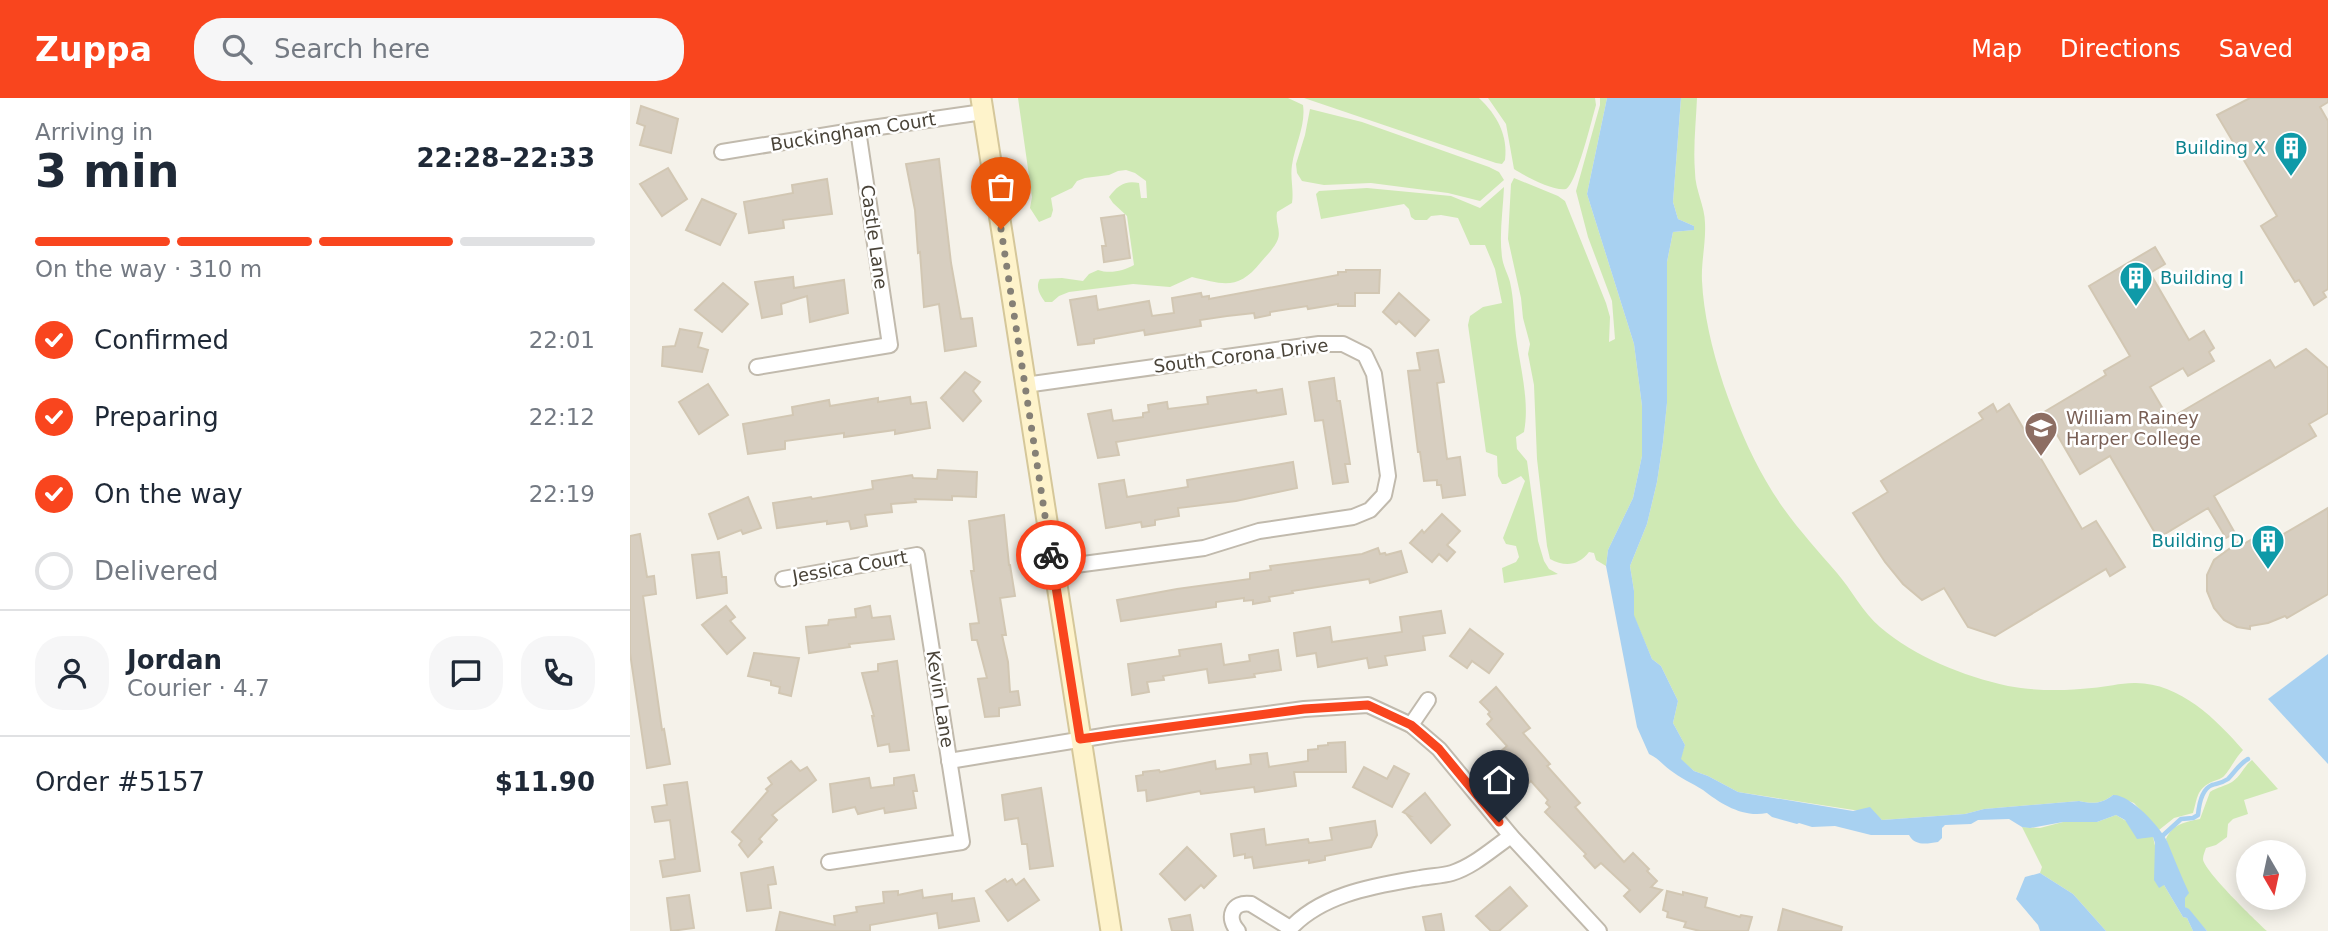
<!DOCTYPE html>
<html lang="en">
<head>
<meta charset="utf-8">
<style>
  body { margin:0; font-family:"DejaVu Sans",sans-serif; background:#f6f6f7; color:#1f2937; height:100vh; display:flex; flex-direction:column; font-size:26px; white-space:nowrap }
  * { box-sizing:border-box; margin:0 }
  p { font-size:23px; color:#747a83 }
  .icon { flex:none; width:38px; height:38px; fill:none; stroke:currentColor; stroke-width:2; stroke-linecap:round; stroke-linejoin:round }
  .map { position:relative; flex:1; overflow:hidden }
  .sheet { display:flex; flex-direction:column; background:#fff; width:630px }
  .sheet>* { flex:none }
  .needle { width:46px; rotate:171deg }
  .tools { position:absolute; left:1606px; top:742px; display:grid; gap:14px }
  .tools a { display:grid; place-items:center; width:70px; height:70px; border-radius:50%; background:#fff; box-shadow:0 4px 18px #0003; font-size:35px }
  .pin { position:absolute; display:grid; place-items:center; width:60px; height:60px; color:#fff; margin:-72px -30px; border-radius:50% 50% 50% 0; rotate:-45deg; box-shadow:0 0 7px #0007 }
  .pin .icon { rotate:45deg }
  .courier { position:absolute; display:grid; place-items:center; width:70px; height:70px; margin:-35px; border:5px solid #f9451e; border-radius:50%; background:#fff; color:#222; box-shadow:0 2px 9px #0007 }
  .head em { font-style:normal; font-weight:700 }
  .head div { display:flex; flex-direction:column-reverse }
  .head { display:flex; align-items:center; justify-content:space-between; height:119px; padding:0 35px }
  h1 { font-size:46px; font-weight:700; line-height:52px }
  .bar { display:grid; grid-template-columns:repeat(4,1fr); gap:10px 7px; align-content:center; height:84px; padding:0 35px }
  .bar i { height:9px; border-radius:5px; background:#e0e1e3 }
  .bar .on { background:#f9451e }
  .bar p { grid-column:span 4 }
  .line { display:flex; align-items:center; gap:18px; padding:0 35px; border-top:2px solid #e0e1e3 }
  .line div { flex:1 }
  .round { display:grid; place-items:center; flex:none; width:74px; height:74px; border-radius:28px; background:#f6f6f7 }
  ol { padding:0 35px; list-style:none }
  li { display:flex; align-items:center; gap:21px; height:77px }
  li p { margin-inline-start:auto }
  li .icon { padding:7px; border-radius:50%; background:#f9451e; color:#fff; stroke-width:4 }
  li:last-child { color:#747a83 }
  li i { width:38px; height:38px; border:4px solid #e0e1e3; border-radius:50% }
  header { display:flex; align-items:center; gap:42px; box-sizing:border-box; height:98px; padding:0 35px; background:#f9451e; color:#fff }
  header strong { font-size:33px }
  nav { display:flex; gap:38px; margin-inline-start:auto; font-size:24px }
  .search { width:490px; height:63px; background:#f6f6f7; display:flex; align-items:center; gap:18px; box-sizing:border-box; padding:0 24px; border-radius:28px; color:#747a83; font-size:26px }
  main { display:flex; flex:1; min-height:0 }
  .map>svg:first-child { display:block }
</style>
</head>
<body>
<header>
<strong>Zuppa</strong>
<div class="search"><svg class="icon" aria-label="search" viewBox="0 0 24 24"><circle cx="10" cy="10" r="6"/><path d="M15 15l6 6"/></svg>Search here</div>
<nav><a>Map</a><a>Directions</a><a>Saved</a></nav>
</header>
<main>
<section class="sheet">
<div class="head"><div><h1>3 min</h1><p>Arriving in</p></div><em>22:28–22:33</em></div>
<div class="bar"><i class="on"></i><i class="on"></i><i class="on"></i><i></i><p>On the way · 310 m</p></div>
<ol>
<li><svg class="icon" aria-label="check" viewBox="0 0 24 24"><path d="M5 12l5 5 9-10"/></svg>Confirmed<p>22:01</p></li>
<li><svg class="icon" aria-label="check" viewBox="0 0 24 24"><path d="M5 12l5 5 9-10"/></svg>Preparing<p>22:12</p></li>
<li><svg class="icon" aria-label="check" viewBox="0 0 24 24"><path d="M5 12l5 5 9-10"/></svg>On the way<p>22:19</p></li>
<li><i></i>Delivered</li>
</ol>
<div class="line" style="height:126px"><a class="round"><svg class="icon" aria-label="person" viewBox="0 0 24 24"><circle cx="12" cy="8" r="4"/><path d="M4 21q1-7 8-7t8 7"/></svg></a><div><b>Jordan</b><p>Courier · 4.7</p></div><a class="round"><svg class="icon" aria-label="chat" viewBox="0 0 24 24"><path d="M4 5h16v11H9l-5 4z"/></svg></a><a class="round"><svg class="icon" aria-label="phone" viewBox="0 0 24 24"><path d="M5 4h4l2 5-3 2q2 4 5 5l2-3 5 2v4C11 20 4 13 5 4z"/></svg></a></div>
<div class="line" style="height:91px"><div>Order #5157</div><b>$11.90</b></div>
</section>
<div class="map">
<svg width="1698" height="833" viewBox="0 0 1698 833">
  <rect width="100%" height="100%" fill="#f5f2ea"/>
  <!-- green -->
  <g fill="#cfe9b4">
    <path d="M388,0H658L673,7C676,27 665,47 662,67C660,80 664,92 662,105L647,114C645,124 651,132 648,141C645,149 637,157 631,164C608,193 593,186 562,179L540,189L503,186L439,194L429,198L422,204H415C410,197 405,189 410,181L432,180L453,183L459,176L468,172C480,176 493,173 504,167L497,118L483,105L479,99C487,88 495,82 509,85L511,100H517L516,83L505,75L496,72L488,73L479,77L455,80L447,83L442,90L421,100L423,112L421,119L409,124L400,110L402,99Z"/>
    <path d="M674,0H849C867,17 878,37 875,62L872,66L866,65Z"/>
    <path d="M858,0H965L966,7C962,21 946,87 936,91C925,94 893,77 884,71L876,26Z"/>
    <path d="M970,0H977L957,96L1004,246L1012,308V358L1003,400L978,452L976,468L966,462L964,455L959,454C948,468 935,469 920,461L917,448L907,361L904,287L898,256L900,246L893,220L891,200L878,141L881,86L884,80L928,98L935,103L976,205L980,219L979,244L985,241L982,203L958,139L946,93L970,7Z"/>
    <path d="M1051,0H1067C1066,24 1063,50 1065,74C1065,92 1075,108 1075,125C1076,145 1071,164 1072,183C1075,246 1105,329 1136,383C1155,417 1182,446 1207,475C1221,491 1234,516 1250,529C1285,559 1333,578 1378,588C1405,593 1435,593 1462,590C1476,589 1490,585 1504,585C1549,584 1586,621 1613,652C1606,659 1598,675 1593,679C1589,682 1582,683 1578,686C1566,693 1567,703 1563,715L1544,720L1529,732L1504,705L1483,697C1472,706 1462,706 1449,703L1354,711L1335,716L1252,722L1245,716L1230,713L1108,694L1078,678L1064,673L1050,661L1055,647L1043,625L1048,603L1031,568L1022,561L1003,516L1004,493L1000,468L1017,426L1027,384L1033,344L1037,305V164L1043,134L1063,132L1064,128L1048,121L1043,104Z"/>
    <polygon points="680,11 732,24 859,69 869,74 874,82 850,103 818,95 741,85 694,87 672,83 667,75 666,66 675,37"/>
    <path d="M874,89C873,112 869,136 872,159C873,168 878,176 880,184C884,202 884,220 886,238C890,269 900,303 894,334L886,339L887,351L897,363L908,443L914,463L919,471L928,476L874,485L872,470L886,464L889,459L886,448L876,446L873,440L895,383L891,378L876,386H872L868,378L867,358L856,354L838,227L840,218L853,209L872,205L865,171L855,147H840L828,120L811,117L801,118L797,122H785L781,119L779,111L774,106L691,121L686,96L689,93L737,90L821,98L850,110Z"/>
    <path d="M1622,662L1648,691L1614,702L1618,716L1603,721L1598,726L1597,739L1586,747L1576,750C1575,753 1573,757 1573,761C1573,772 1626,823 1637,833H1577L1555,809V800L1536,741C1543,726 1555,724 1570,721L1580,694C1587,689 1596,688 1602,684C1611,678 1614,668 1622,662Z"/>
    <polygon points="1486,717 1523,739 1534,787 1553,819 1557,820 1563,833 1476,833 1443,796 1410,775 1412,769 1392,729 1410,730 1433,724 1467,724"/>
  </g>
  <!-- water -->
  <g fill="#a8d1f1">
    <path d="M977,0H1051L1043,104L1048,121L1064,128V132L1043,134L1037,164V305L1033,344L1027,384L1017,426L1000,468L1004,493V517L1022,561L1031,568L1048,603L1043,625L1055,647L1051,661L1064,673L1078,678L1108,694L1223,713L1240,709L1252,722L1335,716L1354,711L1449,703C1462,706 1472,706 1483,697C1500,696 1530,729 1537,743C1544,760 1551,778 1559,795L1555,800V809L1559,811L1577,833H1563L1557,820L1553,819L1534,787L1529,790L1524,782L1525,745L1523,739L1507,741L1495,722L1486,717L1467,724H1433L1400,730L1392,729L1379,721L1348,722L1341,726L1315,727L1312,730V740L1308,744C1296,746 1285,748 1279,737H1241L1205,728L1182,729L1169,725L1167,726L1142,719L1137,715C1113,720 1091,706 1073,692C1062,685 1050,680 1040,672C1032,666 1028,660 1019,656L1007,629L976,468L978,452L1003,400L1012,358V308L1004,246L957,96Z"/>
    <polygon points="1698,556 1698,666 1638,601"/>
    <polygon points="1410,775 1443,796 1476,833 1410,833 1408,827 1386,801 1395,779"/>
  </g>
  <g fill="none" stroke-linecap="round" stroke-linejoin="round">
    <!-- stream -->
    <path stroke="#a8d1f1" stroke-width="4.5" d="M1529,741L1551,721L1563,720L1568,717C1569,706 1572,691 1582,687C1589,685 1592,685 1598,681C1605,674 1609,666 1618,661"/>
  </g>
  <!-- building -->
  <g fill="#d7cec0" stroke="#d2c7b3" stroke-width="2">
    <polygon points="1620,0 1698,0 1698,4 1690,9 1698,23 1698,191 1693,194 1696,199 1684,207 1669,182 1665,184 1631,128 1647,118 1587,17"/>
    <polygon points="11,8 48,21 41,55 10,47 15,28 7,25"/>
    <polygon points="309,61 321,165 331,221 342,220 346,248 315,253 309,206 294,209 290,154 288,155 285,112 276,66"/>
    <polygon points="38,70 57,101 32,118 10,86"/>
    <polygon points="197,81 202,116 153,122 154,130 119,135 114,104 163,95 162,87"/>
    <polygon points="72,101 106,116 90,147 56,132"/>
    <polygon points="494,117 500,160 474,164 472,148 476,148 471,120"/>
    <polygon points="1525,149 1535,166 1520,175 1559,242 1574,233 1584,250 1579,254 1584,263 1558,278 1553,270 1520,289 1539,321 1640,262 1645,270 1676,251 1698,270 1698,315 1679,326 1686,338 1584,398 1605,435 1596,440 1578,410 1528,440 1480,358 1450,376 1414,314 1476,277 1474,273 1500,258 1459,188"/>
    <polygon points="716,172 750,172 749,195 725,195 725,208 708,208 708,206 678,211 677,208 640,214 640,217 625,220 624,215 597,218 570,222 571,228 515,237 514,232 464,241 464,245 448,247 440,202 466,198 468,212 519,203 522,218 544,215 542,200 571,195 572,199 579,198 579,201 708,177 708,174 716,174"/>
    <polygon points="163,179 164,190 214,182 218,215 180,224 177,198 151,206 152,216 132,220 125,184"/>
    <polygon points="93,185 118,206 92,234 65,212"/>
    <polygon points="769,195 799,222 785,238 769,223 766,226 753,214"/>
    <polygon points="50,231 72,235 68,249 78,252 72,274 32,268 33,249 45,248"/>
    <polygon points="808,252 814,284 807,285 817,361 830,359 835,397 813,400 811,387 807,387 807,382 794,383 790,354 788,354 778,273 790,272 787,255"/>
    <polygon points="335,274 350,284 343,293 351,303 333,323 311,300"/>
    <polygon points="704,280 707,303 710,303 720,366 715,366 718,384 703,386 693,322 685,323 679,284"/>
    <polygon points="78,286 98,317 69,336 49,304"/>
    <polygon points="652,291 656,316 486,344 489,357 468,360 458,316 481,312 483,323 513,319 513,315 519,314 518,307 537,304 538,311 578,306 577,299 626,292 627,295"/>
    <polygon points="280,299 281,306 296,304 300,330 265,336 265,332 214,339 214,335 155,343 155,351 118,356 113,326 163,317 162,309 199,302 200,308 248,300 248,304"/>
    <polygon points="1363,306 1367,314 1379,306 1452,431 1466,423 1495,469 1480,478 1476,471 1365,538 1338,529 1314,490 1292,502 1273,486 1255,464 1223,415 1258,394 1251,383 1353,321 1349,315"/>
    <polygon points="663,364 667,390 606,403 548,410 549,418 525,422 525,427 512,429 511,424 476,430 469,386 494,382 497,399 558,389 557,382"/>
    <polygon points="308,372 347,374 346,399 322,398 322,402 285,401 286,404 261,406 262,414 235,417 237,428 221,431 219,423 197,426 197,423 147,430 143,405 181,399 182,401 243,391 242,383 282,377 283,380 307,381"/>
    <polygon points="118,399 131,430 113,436 111,432 88,441 79,416"/>
    <polygon points="1698,410 1698,496 1657,520 1655,518 1638,525 1620,528 1620,531 1607,529 1594,522 1584,510 1577,493 1577,477 1584,462 1610,443 1612,447 1639,431 1645,441"/>
    <polygon points="812,416 830,433 817,447 825,454 817,463 809,456 802,464 780,445 792,432 794,435"/>
    <polygon points="374,417 379,467 380,467 385,498 370,500 376,537 372,537 378,564 380,594 388,593 390,607 369,610 369,618 355,619 348,581 357,580 347,542 342,542 340,526 349,525 341,473 344,473 339,423"/>
    <polygon points="10,436 17,479 24,478 26,496 13,498 32,632 34,631 40,666 17,670 0,555 0,438"/>
    <polygon points="748,450 750,456 755,455 756,457 771,453 777,474 740,485 739,481 662,493 663,495 639,499 640,503 623,506 623,502 614,503 614,500 586,504 586,509 491,523 487,502 547,491 620,481 620,475 641,472 640,468 732,456"/>
    <polygon points="89,454 92,479 96,479 97,495 67,500 62,457"/>
    <polygon points="96,508 105,519 100,523 115,540 97,556 72,527"/>
    <polygon points="240,508 242,520 260,518 264,541 219,546 220,549 179,555 176,529 198,527 199,522 226,519 225,511"/>
    <polygon points="811,513 815,535 793,538 795,552 755,558 757,567 739,570 737,560 688,569 686,555 667,558 664,535 700,529 702,544 772,534 770,519"/>
    <polygon points="840,531 873,556 859,575 842,563 837,570 820,558"/>
    <polygon points="591,546 594,567 620,563 619,557 648,552 651,572 624,576 625,579 579,585 577,571 533,578 534,582 517,584 519,594 502,597 498,566 550,558 549,552"/>
    <polygon points="124,555 169,560 161,598 149,595 150,589 141,587 141,583 118,578"/>
    <polygon points="267,563 279,652 260,654 259,646 248,648 242,618 244,618 232,575 248,573 248,566"/>
    <polygon points="866,589 900,630 893,635 920,666 917,668 950,705 945,709 994,764 1003,755 1019,771 1017,773 1027,783 1021,789 1032,792 1010,814 994,798 1000,792 971,765 965,770 954,758 956,756 915,714 920,709 916,705 918,702 901,683 893,690 865,658 877,648 857,626 862,621 858,616 860,614 850,604"/>
    <polygon points="715,644 716,674 664,674 666,688 625,694 624,689 571,696 570,693 517,703 516,692 508,693 506,678 513,677 513,674 529,672 530,674 585,663 586,671 621,666 620,657 637,655 639,669 678,663 678,652 688,651 688,648 698,647 698,645"/>
    <polygon points="161,663 170,673 177,669 186,682 142,717 147,722 129,741 132,744 118,759 109,747 112,743 102,734 138,693 136,691 142,686 138,680"/>
    <polygon points="764,668 779,676 762,709 723,689 734,669 757,681"/>
    <polygon points="284,677 287,693 283,693 286,710 255,715 254,710 228,716 225,709 203,714 200,686 239,680 241,690 264,687 264,680"/>
    <polygon points="57,684 70,773 33,779 30,763 45,761 40,722 25,724 22,709 37,707 34,687"/>
    <polygon points="411,690 423,768 400,771 397,746 392,746 388,720 375,722 372,697"/>
    <polygon points="795,695 820,727 801,745 778,718 780,718 773,714"/>
    <polygon points="745,723 747,737 741,749 695,758 695,762 679,765 679,762 624,770 622,759 615,760 615,756 604,758 601,736 634,731 636,747 678,741 679,745 702,742 700,730"/>
    <polygon points="557,749 586,778 574,790 571,787 555,802 530,776"/>
    <polygon points="143,769 146,786 138,787 141,810 117,813 111,775"/>
    <polygon points="375,781 377,784 382,781 386,787 394,781 409,802 378,823 356,793"/>
    <polygon points="880,789 897,808 869,833 861,833 846,818"/>
    <polygon points="292,792 293,800 322,796 322,803 344,800 349,823 309,830 307,815 240,827 240,833 146,833 150,814 205,827 204,818 227,814 226,809 254,805 253,794 268,793 268,797"/>
    <polygon points="1037,793 1053,797 1053,794 1077,800 1075,809 1110,819 1111,817 1122,819 1118,833 1070,833 1054,829 1056,824 1037,819 1038,814 1033,812"/>
    <polygon points="59,797 64,830 41,833 37,800"/>
    <polygon points="1153,811 1212,829 1211,833 1148,833"/>
    <polygon points="811,816 814,833 796,833 793,819"/>
    <polygon points="560,817 563,833 542,833 539,821"/>
  </g>
  <g fill="none" stroke-linecap="round" stroke-linejoin="round">
    <defs>
      <g id="minor">
        <polyline points="92,54 228,32 353,14"/>
        <polyline points="127,269 260,247 228,32"/>
        <polyline points="395,287 689,246 713,246 735,257 744,276 758,378 754,397 740,412 723,419 629,433 574,450 423,470"/>
        <polyline points="153,481 287,457 332,744 199,764"/>
        <polyline points="781,627 798,602"/>
        <polyline points="319,663 485,636 674,611 738,607 781,627 809,651 881,738 969,833"/>
        <path d="M608,833C596,820 602,803 621,806L660,830"/>
        <path d="M658,833C690,796 744,788 790,780C800,778 812,778 822,775C844,768 862,751 881,738"/>
      </g>
      <polyline id="secondary" points="351,0 481,833"/>
    </defs>
    <!-- minor casing -->
    <use href="#minor" stroke="#c1baad" stroke-width="18"/>
    <!-- secondary casing -->
    <use href="#secondary" stroke="#d5c79a" stroke-width="23"/>
    <!-- minor -->
    <use href="#minor" stroke="#fff" stroke-width="14"/>
    <!-- secondary -->
    <use href="#secondary" stroke="#fef3cb" stroke-width="19"/>
  </g>
  <g fill="none" stroke-linecap="round" stroke-linejoin="round">
    <!-- done -->
    <polyline stroke="#858076" stroke-width="7" stroke-dasharray="0 12.6" points="371,131 421,457"/>
    <!-- route -->
    <polyline stroke="#f9451e" stroke-width="9" points="421,457 450,641 674,611 738,607 781,627 809,651 869,724"/>
  </g>
  <!-- icons -->
  <defs>
    <symbol id="building-pin" viewBox="-11 -11 22 30"><path d="M0 17L-7.5 6A9.5 9.5 0 1 1 7.5 6Z" fill="#0f9aa8" stroke="#fff"/><path d="M-4-6H4V6H1V3H-1V6H-4ZM-2.5-4.3h1.7v1.8h-1.7ZM.8-4.3h1.7v1.8H.8ZM-2.5-1h1.7V.8h-1.7ZM.8-1h1.7V.8H.8Z" fill="#fff"/></symbol>
    <symbol id="university-pin" viewBox="-11 -11 22 30"><path d="M0 17L-7.5 6A9.5 9.5 0 1 1 7.5 6Z" fill="#8d6e63" stroke="#fff"/><path d="M0-5L7-2L0 1L-7-2ZM-4 1L0 2.5L4 1V4Q0 6-4 4Z" fill="#fff"/></symbol>
  </defs>
  <g fill-rule="evenodd">
    <use href="#building-pin" x="1642" y="31" width="38" height="52"/>
    <use href="#building-pin" x="1487" y="161" width="38" height="52"/>
    <use href="#university-pin" x="1392" y="311" width="38" height="52"/>
    <use href="#building-pin" x="1619" y="424" width="38" height="52"/>
  </g>
  <g text-anchor="middle" stroke-width="5" stroke-linejoin="round" paint-order="stroke">
    <!-- street labels -->
    <g font-size="18" fill="#494338" stroke="#fff">
      <text transform="translate(223 34) rotate(-9)" y="6">Buckingham Court</text>
      <text transform="translate(244 139) rotate(82)" y="6">Castle Lane</text>
      <text transform="translate(611 258) rotate(-7)" y="6">South Corona Drive</text>
      <text transform="translate(220 469) rotate(-10)" y="6">Jessica Court</text>
      <text transform="translate(310 601) rotate(81)" y="6">Kevin Lane</text>
    </g>
    <!-- culture labels -->
    <g font-size="18" fill="#0d838f" stroke="#fff" text-anchor="end">
      <text x="1636" y="56">Building X</text>
      <text x="1530" y="186" text-anchor="start">Building I</text>
      <text x="1614" y="449">Building D</text>
    </g>
    <!-- education labels -->
    <g font-size="18" fill="#785e54" stroke="#fff" text-anchor="start">
      <text x="1436" y="326">William Rainey<tspan x="1436" dy="21">Harper College</tspan></text>
    </g>
  </g>
</svg>
<div class="tools">
<a><svg class="needle" viewBox="-14 -14 28 28"><path d="M0-13l5 13h-10z" fill="#e53935"/><path d="M0 13l5-13h-10z" fill="#747a83"/></svg></a>
</div>
<div class="pin" style="left:371px;top:131px;background:#ea580c"><svg class="icon" aria-label="bag" viewBox="0 0 24 24"><path d="M5 8h14l-1 12H6zM9 8a3 3 0 0 1 6 0"/></svg></div>
<div class="pin" style="left:869px;top:724px;background:#1f2937"><svg class="icon" aria-label="home" viewBox="0 0 24 24"><path d="M3 11l9-7 9 7M6 9v11h12V9"/></svg></div>
<div class="courier" style="left:421px;top:457px"><svg class="icon" aria-label="bike" viewBox="0 0 24 24"><circle cx="6" cy="16" r="4"/><circle cx="18" cy="16" r="4"/><path d="M6 16l4-8h5l3 8M10 8l3 8H6M13 5h3"/></svg></div>
</div>
</main>
</body>
</html>
